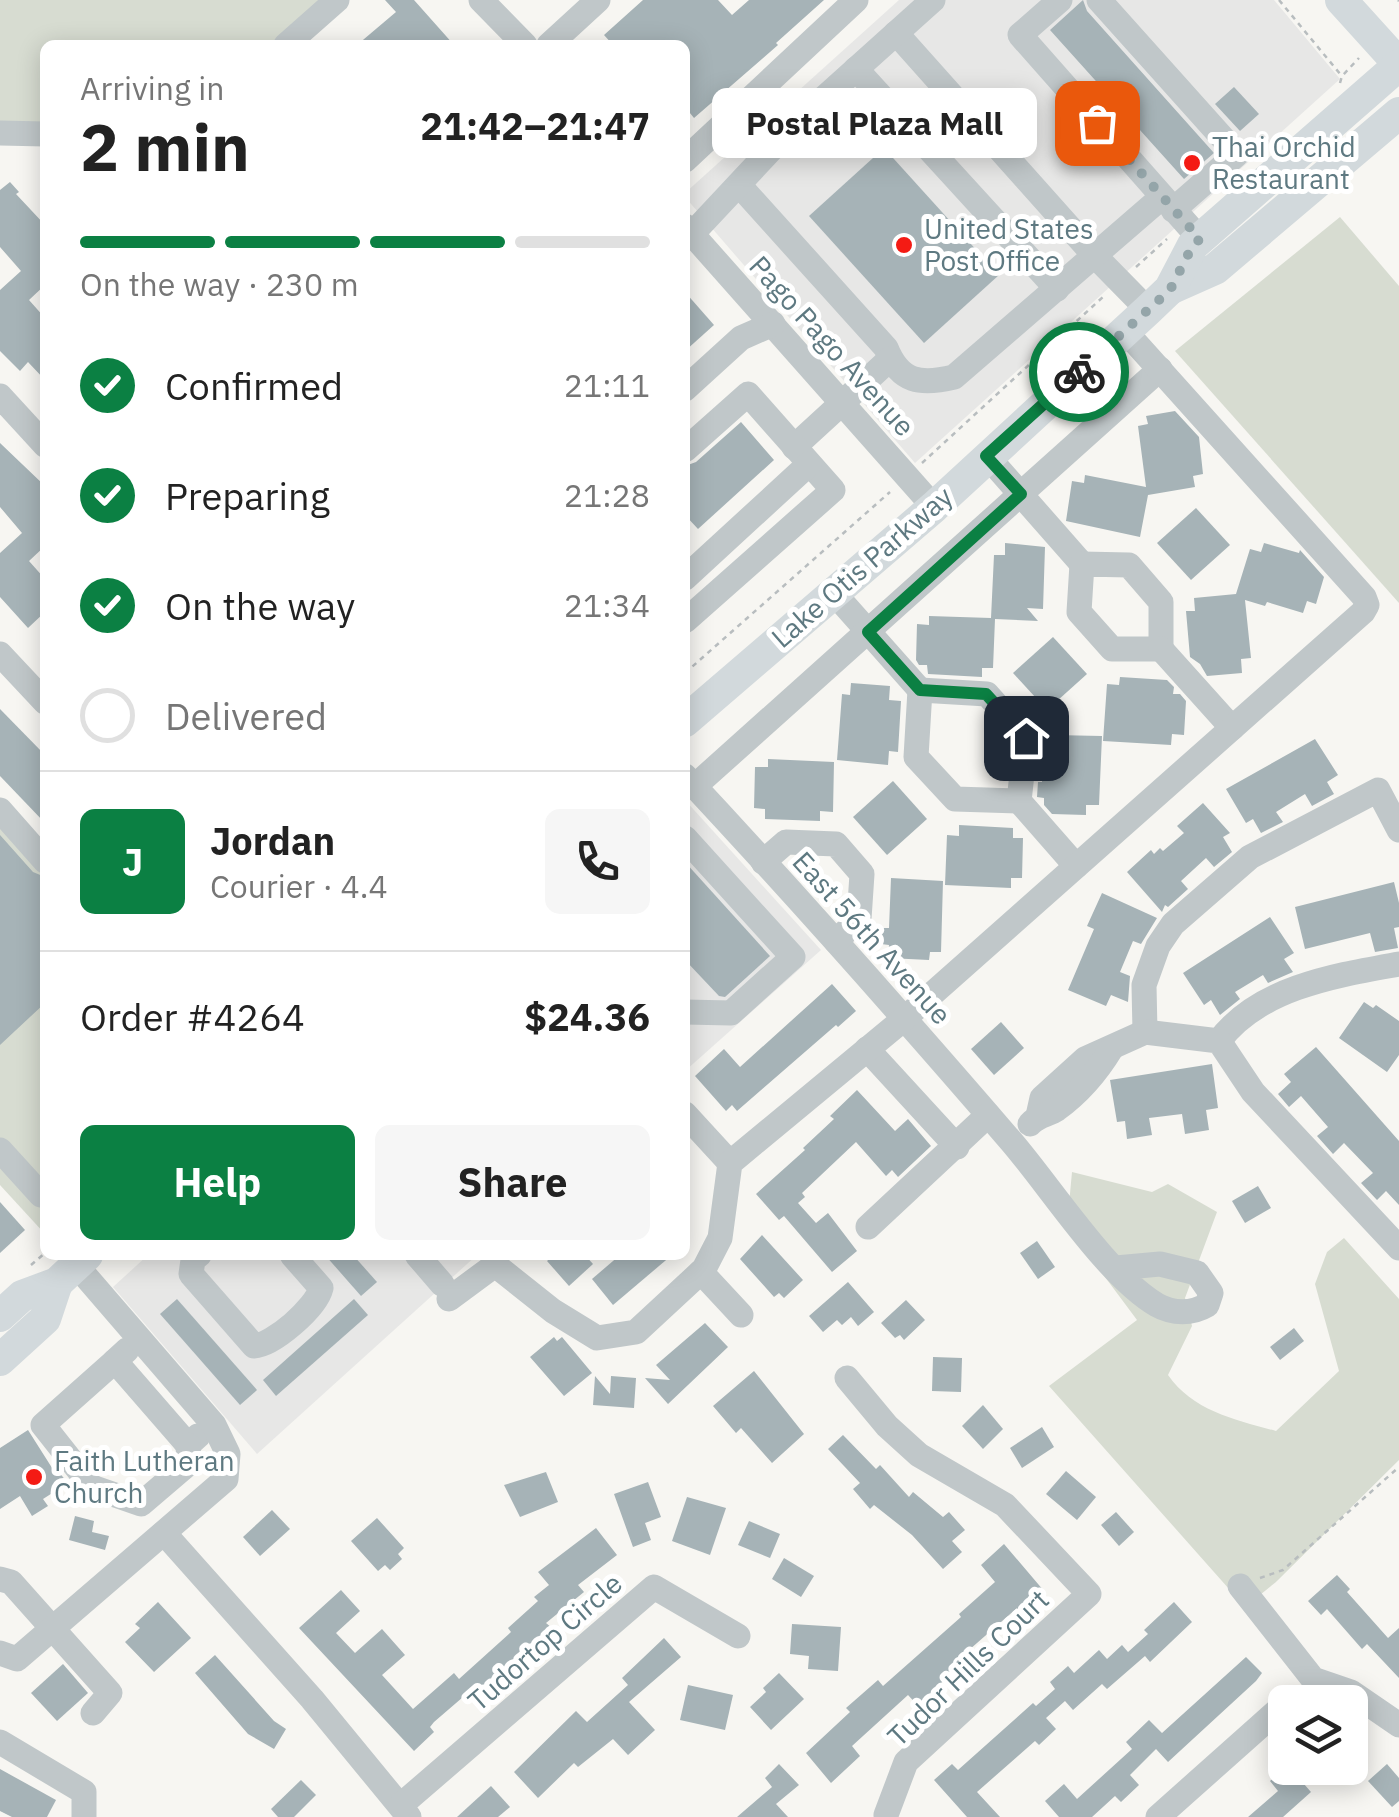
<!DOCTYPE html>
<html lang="en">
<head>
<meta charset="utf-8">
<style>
  body { margin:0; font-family:"IBM Plex Sans",sans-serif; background:#f6f6f6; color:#222; height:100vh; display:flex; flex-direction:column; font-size:38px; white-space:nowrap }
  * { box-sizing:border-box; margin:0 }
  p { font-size:32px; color:#767676 }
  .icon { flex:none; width:55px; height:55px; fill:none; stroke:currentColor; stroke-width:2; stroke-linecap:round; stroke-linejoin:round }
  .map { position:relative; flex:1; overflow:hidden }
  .side { position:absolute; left:40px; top:40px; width:650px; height:1220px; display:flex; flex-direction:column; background:#fff; border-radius:15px; box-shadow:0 5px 25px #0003 }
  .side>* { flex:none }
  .fabs { position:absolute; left:1268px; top:1685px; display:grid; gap:20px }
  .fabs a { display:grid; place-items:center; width:100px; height:100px; border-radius:15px; background:#fff; box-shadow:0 5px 25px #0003; font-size:50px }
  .pin { position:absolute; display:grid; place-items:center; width:85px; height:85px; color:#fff; margin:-42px; border-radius:20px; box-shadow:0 5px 15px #0006 }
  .courier { position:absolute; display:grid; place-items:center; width:100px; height:100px; margin:-50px; border:8px solid #0b8043; border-radius:50%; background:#fff; color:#222; box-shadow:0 2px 12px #0007 }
  .bubble { position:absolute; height:70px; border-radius:15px; background:#fff; box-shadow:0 5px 25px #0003; font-size:32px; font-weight:700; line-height:70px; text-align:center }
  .head em { font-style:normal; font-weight:700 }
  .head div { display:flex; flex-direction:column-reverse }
  .head { display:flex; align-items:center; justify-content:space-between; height:170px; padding:0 40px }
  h1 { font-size:65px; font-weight:700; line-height:75px }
  .bar { display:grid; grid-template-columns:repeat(4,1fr); gap:15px 10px; align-content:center; height:120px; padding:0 40px }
  .bar i { height:12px; border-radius:8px; background:#e0e0e0 }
  .bar .current { background:#0b8043 }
  .bar p { grid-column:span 4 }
  .line { display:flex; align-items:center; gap:25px; padding:0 40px; border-top:2px solid #e0e0e0 }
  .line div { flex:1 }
  .round { display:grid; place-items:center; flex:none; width:105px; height:105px; border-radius:15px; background:#f6f6f6 }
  ol { padding:0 40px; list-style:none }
  li { display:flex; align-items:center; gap:30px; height:110px }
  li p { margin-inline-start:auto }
  li .icon { padding:10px; border-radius:50%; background:#0b8043; color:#fff; stroke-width:4 }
  li:last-child { color:#767676 }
  li i { width:55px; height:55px; border:5px solid #e0e0e0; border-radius:50% }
  .primary-button { display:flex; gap:20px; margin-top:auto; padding:20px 40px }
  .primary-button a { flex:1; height:115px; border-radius:15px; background:#0b8043; color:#fff; font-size:40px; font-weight:700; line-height:115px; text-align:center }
  .primary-button a+a { background:#f6f6f6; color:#222 }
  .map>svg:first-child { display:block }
</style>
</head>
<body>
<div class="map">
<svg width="1399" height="1817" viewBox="0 0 1399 1817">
  <rect width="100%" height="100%" fill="#f7f6f2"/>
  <!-- built -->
  <g fill="#e7e7e6">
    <polygon points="899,0 1274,0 1340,79 915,463 685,197 685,193"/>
    <polygon points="685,800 821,950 685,1071"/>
    <polygon points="148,1255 477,1255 257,1454 113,1287"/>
  </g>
  <!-- green -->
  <g fill="#d7dcd1">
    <polygon points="0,0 321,0 270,45 45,45 45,131 0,127"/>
    <polygon points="1340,217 1399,286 1399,603 1175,351"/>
    <polygon points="0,806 45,856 45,1234 0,1185"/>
    <path d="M1072,1172L1152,1192L1168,1184L1217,1212L1185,1298L1192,1326L1168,1375C1193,1411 1236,1420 1276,1431L1339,1371L1315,1284L1327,1252L1344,1238L1399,1299V1460L1276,1582L1245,1607L1049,1386L1137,1320L1067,1226Z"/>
  </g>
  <!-- building -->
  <g fill="#a6b3b7">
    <polygon points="385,0 414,0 454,45 357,45 396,12"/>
    <polygon points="643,0 718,0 732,15 749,0 824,0 776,43 778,45 694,118 685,107 685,45 613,45 604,35"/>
    <polygon points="1083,0 1087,11 1214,153 1184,179 1050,30"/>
    <polygon points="1234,87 1259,114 1240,131 1215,104"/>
    <polygon points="884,148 999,275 924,343 809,216"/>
    <polygon points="10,182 19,192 16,194 45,225 45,285 29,300 45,318 45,380 28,362 20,371 0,351 0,290 21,271 0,247 0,190"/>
    <polygon points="685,292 714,325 685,351"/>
    <polygon points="1175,411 1199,437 1203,474 1193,476 1195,487 1148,495 1140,537 1066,521 1072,481 1084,483 1085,475 1146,487 1138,426 1148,424 1146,416"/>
    <polygon points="741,422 774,460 698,529 685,515 685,466 696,462"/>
    <polygon points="0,443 45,486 45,546 29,561 45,579 45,612 28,628 0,597 0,553 22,533 0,507"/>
    <polygon points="1196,508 1230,545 1191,580 1157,543"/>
    <polygon points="1005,543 1045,547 1043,609 1027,608 1038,621 995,619 993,668 982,668 982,677 928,674 927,665 919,665 916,660 917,624 929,625 929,616 991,618 994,555 1005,555"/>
    <polygon points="1264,543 1299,553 1300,550 1324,577 1316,604 1307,601 1303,613 1267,602 1265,606 1245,600 1251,658 1241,659 1242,673 1207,676 1200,664 1190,657 1186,611 1195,611 1194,598 1236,594 1250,549 1261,552"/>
    <polygon points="1053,637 1087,674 1047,710 1013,673"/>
    <polygon points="1120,677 1167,680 1174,687 1173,694 1180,694 1186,701 1184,735 1172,734 1171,745 1103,741 1107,684 1119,685"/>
    <polygon points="851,683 890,686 889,700 901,701 898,752 889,751 888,765 837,760 842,694 850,695"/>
    <polygon points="0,709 45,755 45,823 0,776"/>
    <polygon points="1054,735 1102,736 1099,805 1086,805 1086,815 1052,814 1044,805 1044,798 1037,797 1038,782 1042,782 1043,745 1053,745"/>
    <polygon points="1315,739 1338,775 1327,782 1334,794 1312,806 1305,794 1276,812 1283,822 1261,833 1253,819 1246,823 1226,789"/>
    <polygon points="768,759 834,762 833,812 820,811 820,821 765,819 765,809 754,808 755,767 768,767"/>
    <polygon points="893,781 927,819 887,855 853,817"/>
    <polygon points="1203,803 1230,833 1223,837 1232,852 1214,867 1206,858 1181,881 1188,889 1168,907 1165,905 1162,912 1127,872 1151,850 1154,854 1160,848 1163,851 1184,833 1177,826"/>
    <polygon points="959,825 1013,828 1013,838 1023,838 1022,878 1011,878 1011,888 945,885 947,835 959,836"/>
    <polygon points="0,835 33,872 45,877 45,1003 0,1045"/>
    <polygon points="685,862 770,956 725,997 719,996 685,960"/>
    <polygon points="891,878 943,881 941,952 930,952 929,960 888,958 889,945 881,944 882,928 889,928"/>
    <polygon points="1394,882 1399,903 1399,927 1394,928 1398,948 1375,952 1370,933 1305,949 1295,907"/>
    <polygon points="1102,893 1157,918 1141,944 1133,941 1120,972 1130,976 1128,1002 1111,995 1106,1006 1068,990 1094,929 1087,926"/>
    <polygon points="1270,917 1294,953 1284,959 1293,972 1268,983 1263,975 1235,992 1240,999 1220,1015 1211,1000 1204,1005 1183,973"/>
    <polygon points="832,984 856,1011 838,1027 836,1025 737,1111 732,1105 726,1111 695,1076 724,1049 740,1067"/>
    <polygon points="1364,1002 1373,1008 1376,1005 1399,1021 1399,1055 1387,1072 1339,1038"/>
    <polygon points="1001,1022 1024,1048 994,1075 971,1049"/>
    <polygon points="1316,1047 1399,1141 1399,1205 1386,1191 1377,1200 1361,1183 1373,1173 1344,1143 1333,1154 1317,1136 1328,1127 1301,1096 1289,1107 1278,1094 1291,1082 1284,1074"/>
    <polygon points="1212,1064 1218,1108 1206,1110 1209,1130 1185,1134 1182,1114 1149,1118 1152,1135 1127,1139 1125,1121 1117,1122 1110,1080"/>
    <polygon points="857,1090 895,1131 908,1119 931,1146 898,1177 892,1170 886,1176 856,1142 802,1193 805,1197 798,1203 816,1223 828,1213 857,1251 832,1272 784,1216 779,1220 756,1194 805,1150 803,1148 834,1119 830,1116"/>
    <polygon points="1258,1186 1271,1208 1245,1223 1232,1201"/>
    <polygon points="0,1202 25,1230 0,1253"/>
    <polygon points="762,1235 803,1280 784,1298 779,1293 774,1297 740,1259"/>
    <polygon points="1037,1241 1055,1267 1038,1279 1020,1253"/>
    <polygon points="325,1255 353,1255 377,1282 361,1296"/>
    <polygon points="554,1255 585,1255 593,1264 569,1286 547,1261"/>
    <polygon points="620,1255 672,1255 613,1305 592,1279"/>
    <polygon points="848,1282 874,1312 858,1326 851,1317 842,1325 837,1320 823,1332 809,1316"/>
    <polygon points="177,1299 257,1390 240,1405 160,1314"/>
    <polygon points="354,1299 368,1315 276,1396 263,1380"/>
    <polygon points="906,1300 925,1320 904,1340 900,1335 895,1338 881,1323"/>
    <polygon points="705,1323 728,1347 668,1404 645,1378 670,1380 656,1365"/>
    <polygon points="1294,1328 1304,1341 1280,1360 1270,1347"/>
    <polygon points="554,1337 557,1341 562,1337 592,1373 564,1396 530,1357"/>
    <polygon points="933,1357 962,1358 961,1392 932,1391"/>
    <polygon points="754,1371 804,1434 772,1463 741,1428 736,1433 713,1406"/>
    <polygon points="595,1376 610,1394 611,1376 636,1378 634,1408 593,1405"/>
    <polygon points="983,1405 1003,1429 983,1449 962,1426"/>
    <polygon points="1042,1427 1054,1447 1022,1468 1010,1448"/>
    <polygon points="28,1430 54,1471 57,1470 68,1483 43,1499 48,1506 32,1516 20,1496 0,1509 0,1448"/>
    <polygon points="843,1435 876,1469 880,1465 909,1497 913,1492 943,1517 949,1512 965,1530 952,1541 962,1552 943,1569 912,1535 874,1505 870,1509 853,1489 860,1483 828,1449"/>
    <polygon points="1066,1471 1096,1497 1077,1520 1046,1494"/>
    <polygon points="546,1472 558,1502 520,1517 504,1485"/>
    <polygon points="648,1482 661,1517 645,1523 651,1540 633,1547 614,1494"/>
    <polygon points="687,1497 726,1508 710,1555 672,1541"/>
    <polygon points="272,1510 290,1529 260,1556 243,1537"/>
    <polygon points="1116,1512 1134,1532 1119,1546 1101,1525"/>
    <polygon points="75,1516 94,1521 92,1532 109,1536 105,1550 69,1540"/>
    <polygon points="377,1518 404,1548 398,1554 402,1559 390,1570 385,1565 378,1571 351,1541"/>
    <polygon points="749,1521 780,1534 770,1558 738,1545"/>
    <polygon points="596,1528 617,1555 578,1585 584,1592 546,1623 552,1628 514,1663 483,1691 477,1685 434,1722 430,1727 434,1732 414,1751 299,1628 341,1590 360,1611 336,1633 355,1653 382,1629 405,1655 382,1675 413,1709 454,1673 459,1679 511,1632 508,1628 538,1601 534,1597 549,1585 538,1572"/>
    <polygon points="1004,1544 1044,1591 1020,1612 1017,1608 969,1650 973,1654 940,1684 943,1687 920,1708 908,1695 852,1746 860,1756 831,1783 806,1753 850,1712 846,1708 878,1680 883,1686 961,1617 959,1614 995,1582 981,1565"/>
    <polygon points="784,1558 814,1576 801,1597 772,1579"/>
    <polygon points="1337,1575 1350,1589 1347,1592 1388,1638 1399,1628 1399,1678 1367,1644 1362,1649 1327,1609 1321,1615 1308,1601"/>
    <polygon points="158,1602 191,1638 154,1672 125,1642 140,1628 135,1624"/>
    <polygon points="1174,1602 1192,1622 1150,1662 1145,1656 1107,1689 1102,1684 1073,1710 1065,1701 1046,1718 1056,1729 1039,1745 1035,1741 977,1792 1000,1817 967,1817 934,1780 952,1764 958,1770 1033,1703 1036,1706 1055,1689 1050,1682 1068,1666 1074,1673 1099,1650 1107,1659 1122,1645 1128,1652 1148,1634 1144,1630"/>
    <polygon points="792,1624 841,1627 838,1671 808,1669 809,1656 790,1654"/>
    <polygon points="664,1638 681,1657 629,1702 655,1730 628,1755 613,1739 578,1767 574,1763 538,1798 514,1772 576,1711 587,1722 628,1685 622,1678"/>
    <polygon points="215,1655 274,1721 286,1729 274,1749 248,1734 195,1673"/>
    <polygon points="1246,1657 1262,1673 1256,1681 1168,1762 1156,1749 1130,1775 1139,1785 1121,1802 1115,1796 1092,1817 1059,1817 1045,1801 1064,1784 1077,1799 1132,1749 1126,1742 1149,1720 1162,1733"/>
    <polygon points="63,1664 88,1693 57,1721 31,1693"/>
    <polygon points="779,1673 804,1699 771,1730 750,1707 766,1692 763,1688"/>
    <polygon points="688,1685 733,1695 725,1730 680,1720"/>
    <polygon points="779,1764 799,1785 776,1804 788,1817 737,1817 772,1787 765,1778"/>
    <polygon points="1387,1764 1399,1778 1399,1801 1392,1807 1368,1781"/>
    <polygon points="1285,1768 1290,1768 1311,1792 1283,1817 1248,1817 1278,1791 1270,1781"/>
    <polygon points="0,1769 56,1800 47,1817 12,1817 0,1811"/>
    <polygon points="301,1780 316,1795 294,1817 278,1817 271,1809"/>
    <polygon points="491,1786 510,1807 498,1817 457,1817"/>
  </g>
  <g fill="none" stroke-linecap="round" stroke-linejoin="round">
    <!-- path -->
    <g stroke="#b8bdbf" stroke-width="2.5" stroke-dasharray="5 5" stroke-linecap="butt">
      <polyline points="1279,0 1341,75"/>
      <polyline points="1398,0 1399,1"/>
      <polyline points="1340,83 1342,76 1359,58"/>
      <polyline points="1136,267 1167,239"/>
      <polyline points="922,463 1104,296"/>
      <polyline points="685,673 890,492"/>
      <polyline points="31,1265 45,1253"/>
      <polyline points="1260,1578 1283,1570 1399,1467"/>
    </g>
    <!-- minor -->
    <g stroke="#c0c7c9" stroke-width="25">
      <polyline points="481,0 525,45"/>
      <polyline points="1060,0 1020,35 1200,239"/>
      <polyline points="1099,0 1237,154 1173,210"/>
      <polyline points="896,33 1095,256 1148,310"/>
      <polyline points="286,45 337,0"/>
      <polyline points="549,45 598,0"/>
      <polyline points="856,69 1057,289"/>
      <polyline points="0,133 45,134"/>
      <polyline points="685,160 856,0"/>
      <path d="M740,186L886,348C900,383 921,385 954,377L1162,197"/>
      <polyline points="685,226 934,507"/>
      <polyline points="692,234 795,124 933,0"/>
      <polyline points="685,389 741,338 773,324"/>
      <polyline points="0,396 45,445"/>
      <polyline points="794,447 890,359"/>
      <polyline points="685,450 748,394 833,490 685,621"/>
      <polyline points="987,456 1082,564"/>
      <polygon points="1082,564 1129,565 1161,602 1161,649 1112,649 1079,612"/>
      <polyline points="685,578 809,464"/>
      <polyline points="833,592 920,690"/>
      <polyline points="1161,649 1232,728"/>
      <polyline points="0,654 45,702"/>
      <polygon points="920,690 987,694 1026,738 1019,801 955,799 916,757"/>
      <path d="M685,776C796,895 904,1017 1010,1140C1050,1186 1106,1275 1157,1305C1173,1314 1192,1314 1207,1305L1211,1293L1197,1273L1160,1264L1116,1268"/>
      <polyline points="695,786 1160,369"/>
      <polyline points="1019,801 1076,866"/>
      <polyline points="0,810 45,861"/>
      <polyline points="685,838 793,957 731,1013 685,1012"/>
      <polyline points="763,862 786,842 836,844 862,874 859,919 836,941"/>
      <polyline points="1145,1032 1144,985 1158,946 1173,924 1250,857 1378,790 1399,830"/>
      <path d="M1219,1041C1259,987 1338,975 1399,964"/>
      <polyline points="867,1049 957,1147"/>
      <polyline points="685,1114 730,1163"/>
      <polyline points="1038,1116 1042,1098 1085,1059 1145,1032 1219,1041 1253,1092 1399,1248"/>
      <path d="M1030,1124C1038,1115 1048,1115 1057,1109C1079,1093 1097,1072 1111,1049"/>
      <polyline points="0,1150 41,1195 45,1192"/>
      <polyline points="868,1227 988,1115"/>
      <path d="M199,1255L193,1260L191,1274L254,1346C273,1345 316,1308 321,1288L292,1255"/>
      <polyline points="417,1255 442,1284"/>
      <polyline points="701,1272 741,1315"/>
      <polyline points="449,1299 495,1265 553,1311 597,1338 636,1332 704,1269 720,1238 730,1163 905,1018 1363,612 1367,605 1364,597 1125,331"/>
      <polyline points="127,1350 115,1361 188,1445 198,1436"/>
      <polyline points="115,1361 43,1425 92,1487 141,1504 189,1463 188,1445"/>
      <polyline points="847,1378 887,1426 919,1455 1005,1505 1089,1594 906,1762 886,1815"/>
      <polyline points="164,1533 312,1699 409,1817"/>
      <polyline points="0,1579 11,1582 110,1693 93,1713"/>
      <polyline points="1240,1586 1313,1679 1351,1692 1399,1725"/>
      <polyline points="0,1653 17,1659 226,1479 228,1454 214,1425 76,1265"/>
      <polyline points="0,1742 84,1792 84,1817"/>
      <polyline points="401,1805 654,1587 738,1636"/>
      <polyline points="1158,1817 1285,1704"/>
    </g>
    <!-- major -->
    <g stroke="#d2d9dc" stroke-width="32">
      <polyline points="1341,0 1399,64"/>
      <polyline points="1170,289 1215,269 1399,113"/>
      <polyline points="685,721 934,507 1148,310 1170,289 1193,245 1399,65"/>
      <polyline points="0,1316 22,1296 57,1283 87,1255"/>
      <polyline points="0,1360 45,1319 57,1283"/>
    </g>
  </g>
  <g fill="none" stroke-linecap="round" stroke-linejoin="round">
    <!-- done -->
    <polyline stroke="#94a5a9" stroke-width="10" stroke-dasharray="0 18" points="1079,372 1170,290 1193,245 1200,239 1097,123"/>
    <!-- route -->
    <polyline stroke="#0b8043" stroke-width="12" points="1026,738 986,694 920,690 868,632 1021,494 986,456 1079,372"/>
  </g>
  <!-- markers -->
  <g fill="#f41b14" stroke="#fff" stroke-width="4">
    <circle cx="1192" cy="163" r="10"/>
    <circle cx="904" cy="245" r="10"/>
    <circle cx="34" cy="1477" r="10"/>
  </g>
  <g text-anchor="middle" stroke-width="10" stroke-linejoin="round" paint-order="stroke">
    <!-- poi labels -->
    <g font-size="28" fill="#5e7981" stroke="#fff" text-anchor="start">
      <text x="1212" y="157">Thai Orchid<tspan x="1212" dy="32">Restaurant</tspan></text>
      <text x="924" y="239">United States<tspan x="924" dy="32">Post Office</tspan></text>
      <text x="54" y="1471">Faith Lutheran<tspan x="54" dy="32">Church</tspan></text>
    </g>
    <!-- street labels -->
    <g font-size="28" fill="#5e7981" stroke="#fff">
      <text transform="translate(832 346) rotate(48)" y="10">Pago Pago Avenue</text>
      <text transform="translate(862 567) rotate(-41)" y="10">Lake Otis Parkway</text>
      <text transform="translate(872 938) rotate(48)" y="10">East 56th Avenue</text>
      <text transform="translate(545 1642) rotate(-41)" y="10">Tudortop Circle</text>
      <text transform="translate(968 1668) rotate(-44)" y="10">Tudor Hills Court</text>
    </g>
  </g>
</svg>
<div class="fabs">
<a><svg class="icon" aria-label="layers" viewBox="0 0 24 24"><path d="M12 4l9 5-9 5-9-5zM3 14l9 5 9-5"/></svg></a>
</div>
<div class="pin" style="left:1097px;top:123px;background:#ea580c"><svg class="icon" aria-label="bag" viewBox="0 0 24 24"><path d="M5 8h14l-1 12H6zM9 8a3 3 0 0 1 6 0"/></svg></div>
<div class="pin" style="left:1026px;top:738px;background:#1f2937"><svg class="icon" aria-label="home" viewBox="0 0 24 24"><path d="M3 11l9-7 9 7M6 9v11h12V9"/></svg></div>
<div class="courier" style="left:1079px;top:372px"><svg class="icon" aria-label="bike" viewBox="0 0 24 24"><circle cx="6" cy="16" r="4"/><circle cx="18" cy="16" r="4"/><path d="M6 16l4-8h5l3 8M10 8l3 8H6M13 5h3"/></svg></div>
<div class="bubble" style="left:712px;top:88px;width:325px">Postal Plaza Mall</div>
<section class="side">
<div class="head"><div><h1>2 min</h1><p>Arriving in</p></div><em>21:42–21:47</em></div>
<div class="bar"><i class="current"></i><i class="current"></i><i class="current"></i><i></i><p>On the way · 230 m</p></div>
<ol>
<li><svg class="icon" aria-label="check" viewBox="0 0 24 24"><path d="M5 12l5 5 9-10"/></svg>Confirmed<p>21:11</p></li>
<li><svg class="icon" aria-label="check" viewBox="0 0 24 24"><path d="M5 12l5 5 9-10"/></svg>Preparing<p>21:28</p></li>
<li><svg class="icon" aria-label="check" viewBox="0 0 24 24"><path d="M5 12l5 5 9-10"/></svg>On the way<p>21:34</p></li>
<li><i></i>Delivered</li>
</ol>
<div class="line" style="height:180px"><b class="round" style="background:#0b8043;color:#fff">J</b><div><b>Jordan</b><p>Courier · 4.4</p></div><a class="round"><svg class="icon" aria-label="phone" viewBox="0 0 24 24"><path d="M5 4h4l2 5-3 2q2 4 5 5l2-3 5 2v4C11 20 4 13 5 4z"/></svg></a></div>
<div class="line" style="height:130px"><div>Order #4264</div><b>$24.36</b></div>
<div class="primary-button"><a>Help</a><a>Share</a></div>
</section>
</div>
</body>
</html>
